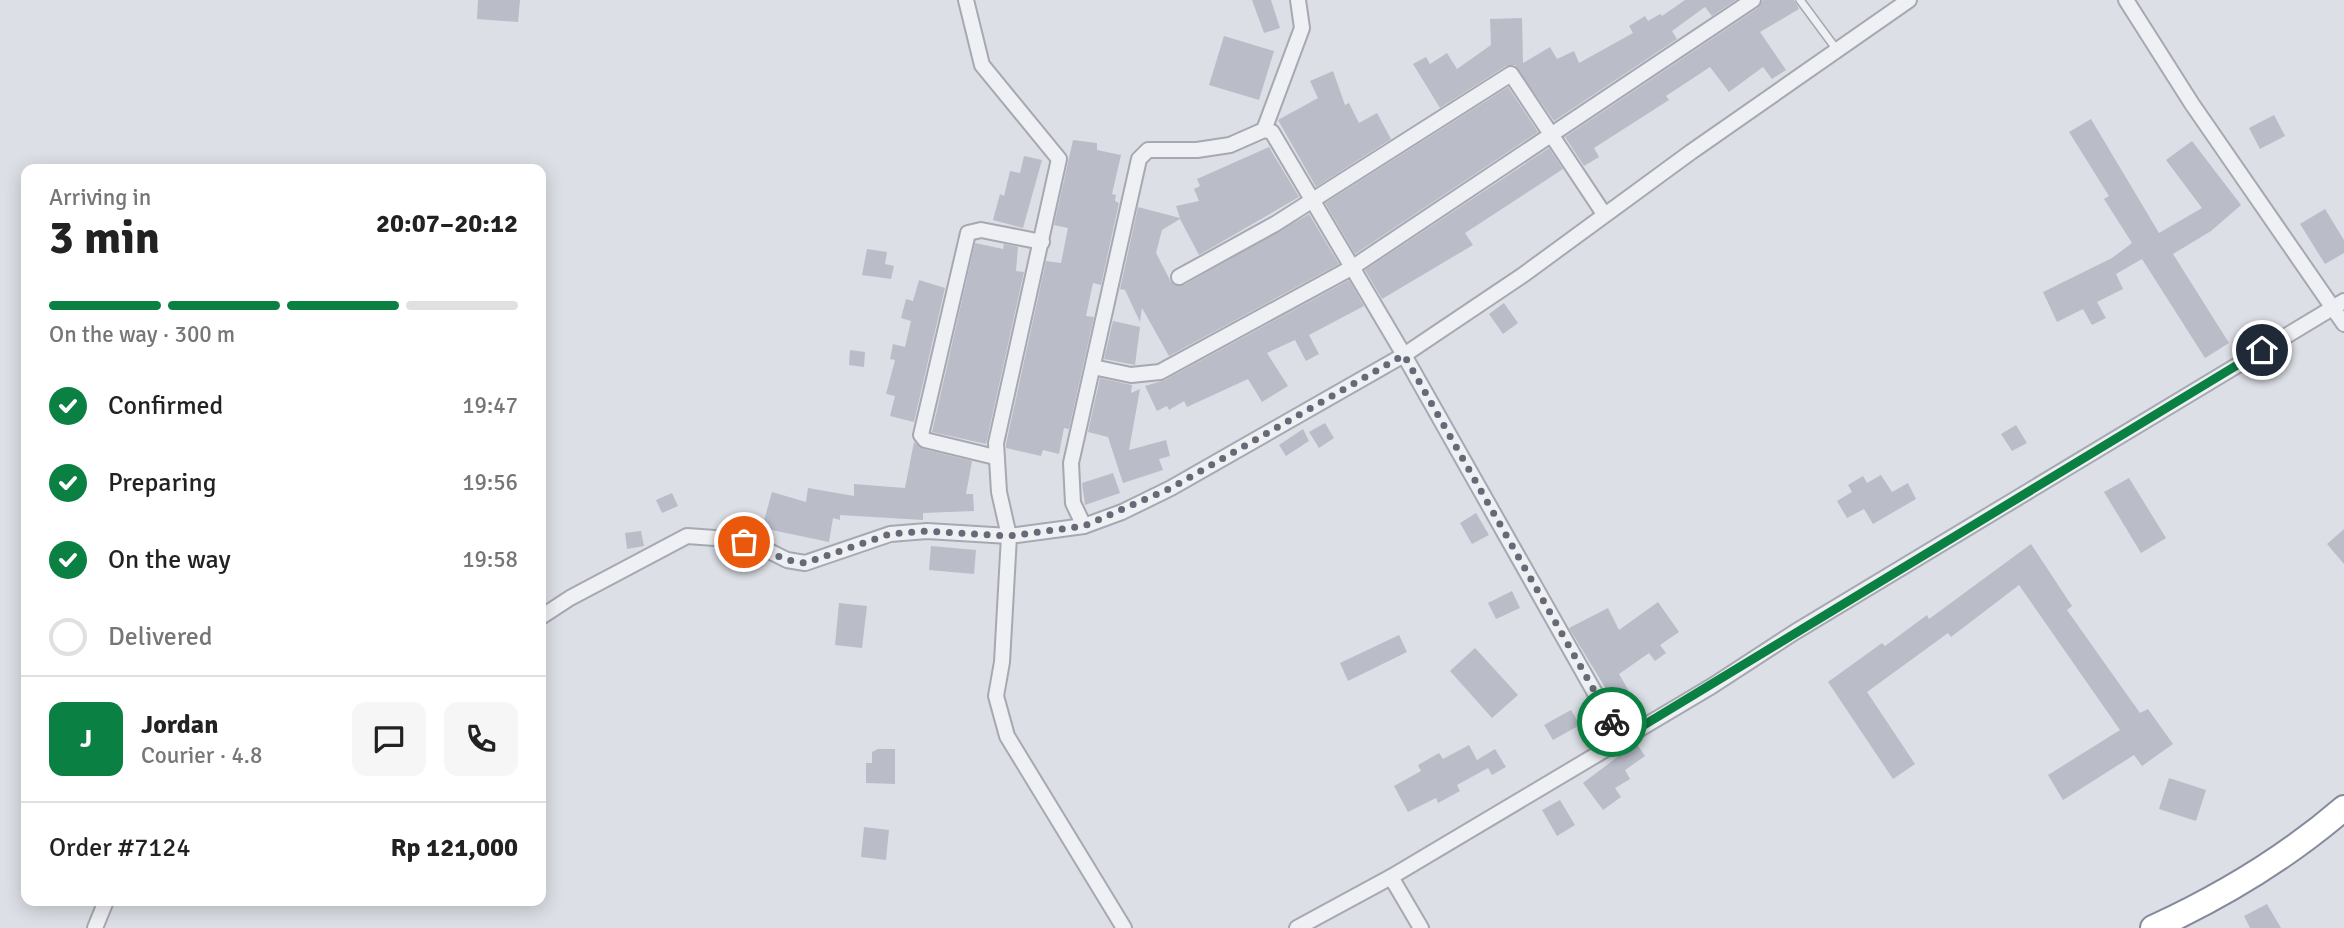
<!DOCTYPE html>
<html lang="en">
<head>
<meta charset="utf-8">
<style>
  body { margin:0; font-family:Signika,sans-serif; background:#f6f6f6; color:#222; height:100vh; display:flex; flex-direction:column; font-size:26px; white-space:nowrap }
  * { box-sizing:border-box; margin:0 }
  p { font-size:23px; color:#767676 }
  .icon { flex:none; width:38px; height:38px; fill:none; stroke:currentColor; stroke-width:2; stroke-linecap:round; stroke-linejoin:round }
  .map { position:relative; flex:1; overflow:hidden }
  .drawer { position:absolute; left:21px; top:164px; width:525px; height:742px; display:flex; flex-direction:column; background:#fff; border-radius:14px; box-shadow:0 4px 18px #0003 }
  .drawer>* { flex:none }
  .pin { position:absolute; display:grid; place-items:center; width:60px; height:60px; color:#fff; margin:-30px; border:4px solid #fff; border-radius:50%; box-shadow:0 2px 7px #0007 }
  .courier { position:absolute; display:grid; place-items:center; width:70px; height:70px; margin:-35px; border:5px solid #0b8043; border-radius:50%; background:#fff; color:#222; box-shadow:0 2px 9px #0007 }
  .overview em { font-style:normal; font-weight:700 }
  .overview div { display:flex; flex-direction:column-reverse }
  .overview { display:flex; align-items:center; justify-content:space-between; height:119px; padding:0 28px }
  h1 { font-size:46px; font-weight:700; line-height:52px }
  .bar { display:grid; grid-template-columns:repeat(4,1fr); gap:10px 7px; align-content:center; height:84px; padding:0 28px }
  .bar i { height:9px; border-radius:5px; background:#e0e0e0 }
  .bar .on { background:#0b8043 }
  .bar p { grid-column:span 4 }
  .line { display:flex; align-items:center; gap:18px; padding:0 28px; border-top:2px solid #e0e0e0 }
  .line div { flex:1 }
  .round { display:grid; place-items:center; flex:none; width:74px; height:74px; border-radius:14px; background:#f6f6f6 }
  ol { padding:0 28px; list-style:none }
  li { display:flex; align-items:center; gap:21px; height:77px }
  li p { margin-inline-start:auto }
  li .icon { padding:7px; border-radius:50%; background:#0b8043; color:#fff; stroke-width:4 }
  li:last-child { color:#767676 }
  li i { width:38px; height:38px; border:4px solid #e0e0e0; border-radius:50% }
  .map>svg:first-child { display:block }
</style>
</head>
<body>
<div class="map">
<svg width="2344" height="928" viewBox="0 0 2344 928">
  <rect width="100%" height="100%" fill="#dcdfe5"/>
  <!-- building -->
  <g fill="#babdc8">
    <polygon points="478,0 520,0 518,22 477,19"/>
    <polygon points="1252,0 1271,0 1280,28 1264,33"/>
    <polygon points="1685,0 1736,0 1712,16 1705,7 1672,31 1677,39 1554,121 1515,65 1506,66 1440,108 1413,64 1426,57 1430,64 1447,53 1457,69 1491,45 1490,19 1522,18 1523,63 1550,47 1557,59 1574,51 1579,63 1633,33 1629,26 1645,16 1648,21 1660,14 1662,16"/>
    <polygon points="1763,0 1794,0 1799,9 1760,32 1786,70 1772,79 1763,67 1729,92 1710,67 1666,96 1669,100 1594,148 1599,157 1584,166 1565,137 1758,8"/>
    <polygon points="1224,36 1274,51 1259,100 1209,85"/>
    <polygon points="1333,71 1345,105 1349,103 1359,123 1377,113 1391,139 1316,187 1278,120 1318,98 1310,81"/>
    <polygon points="1508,87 1538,132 1355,254 1325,203"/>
    <polygon points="2274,115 2285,136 2260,149 2249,128"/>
    <polygon points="2091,119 2159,233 2202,208 2166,160 2192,141 2241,205 2211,231 2173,254 2229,343 2205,358 2142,259 2116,274 2123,289 2097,302 2106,318 2092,325 2083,309 2057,322 2043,292 2112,258 2132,243 2104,199 2109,196 2069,132"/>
    <polygon points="1073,140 1097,143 1097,150 1121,155 1112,194 1116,195 1115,201 1119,203 1101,285 1093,283 1086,316 1094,317 1069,429 1064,428 1059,454 1043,450 1041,456 1006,448 1006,444 1046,261 1061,263 1068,228 1054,225"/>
    <polygon points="1269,147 1299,197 1199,255 1180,219 1162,230 1156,253 1171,282 1184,285 1309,214 1339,264 1169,356 1142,308 1140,322 1125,290 1120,289 1138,207 1180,218 1176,206 1199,201 1194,189 1200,186 1197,179"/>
    <polygon points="1549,148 1563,169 1465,233 1473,245 1382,299 1365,270"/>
    <polygon points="1024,156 1042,160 1023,228 993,220 1000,194 1004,196 1010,171 1020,173"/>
    <polygon points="2325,209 2344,240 2344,253 2325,264 2300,224"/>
    <polygon points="975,243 1003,249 1004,244 1018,247 1016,271 1024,272 986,444 932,432"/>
    <polygon points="867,249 887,252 885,264 894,266 891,279 862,275"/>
    <polygon points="919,280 945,288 914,422 890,416 895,396 886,394 895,360 890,359 893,344 905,347 911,321 901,318 906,299 913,301"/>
    <polygon points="1349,280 1364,306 1309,335 1319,354 1306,361 1295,340 1267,353 1288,386 1262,402 1248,379 1187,407 1184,401 1169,410 1167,406 1157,411 1145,386 1165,380"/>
    <polygon points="1504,303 1518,323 1503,334 1489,314"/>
    <polygon points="1113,321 1140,327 1135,365 1104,359"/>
    <polygon points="850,350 865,352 864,367 849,365"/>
    <polygon points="1100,378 1132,385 1131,393 1140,389 1129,450 1166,440 1170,456 1159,459 1163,470 1123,483 1108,437 1088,432"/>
    <polygon points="1325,423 1334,438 1319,448 1309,432"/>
    <polygon points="2016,425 2027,443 2012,451 2001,434"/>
    <polygon points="1303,429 1309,441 1286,456 1279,445"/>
    <polygon points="914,442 923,449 972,461 966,494 973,494 974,511 923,513 923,520 840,515 840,520 833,518 829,542 762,528 772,492 806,502 808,488 854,496 854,484 905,488"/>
    <polygon points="1113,473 1120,493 1085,505 1082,483"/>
    <polygon points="1881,475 1892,492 1908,483 1916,499 1873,524 1864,509 1847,518 1837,501 1852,492 1848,485 1863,476 1867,483"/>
    <polygon points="2129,478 2166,538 2141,553 2104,492"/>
    <polygon points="672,493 678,506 662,513 656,500"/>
    <polygon points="1476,513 1489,535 1472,544 1460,523"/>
    <polygon points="2344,529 2344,564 2327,544"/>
    <polygon points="641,531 644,546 627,549 625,533"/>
    <polygon points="2031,544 2072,606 2067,610 2140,713 2148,709 2173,744 2142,766 2134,755 2063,800 2048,775 2120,730 2019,585 1951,637 1948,633 1867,692 1915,764 1893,779 1828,682 1882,643 1885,646 1927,615 1929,619"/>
    <polygon points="931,546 976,550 974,574 929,570"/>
    <polygon points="1512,591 1520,608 1496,619 1488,603"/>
    <polygon points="1658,602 1679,632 1660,645 1666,653 1655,661 1649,653 1619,674 1633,698 1617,707 1569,628 1608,608 1619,630"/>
    <polygon points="839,603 867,606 862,648 835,645"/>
    <polygon points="1399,635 1407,652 1348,681 1340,663"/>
    <polygon points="1475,648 1518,695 1492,718 1450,671"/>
    <polygon points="1571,710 1580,725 1553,740 1544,725"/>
    <polygon points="1636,743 1645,756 1625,770 1630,779 1615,788 1621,797 1603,810 1583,783"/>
    <polygon points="1469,745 1477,760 1495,749 1506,767 1492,775 1488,768 1457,785 1460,791 1438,803 1436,798 1408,812 1394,786 1421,771 1418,765 1439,753 1443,759"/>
    <polygon points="878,749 895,749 895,784 866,783 866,763 872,763 872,752"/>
    <polygon points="2169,778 2206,790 2196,821 2159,809"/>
    <polygon points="1560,800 1575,825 1557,836 1542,810"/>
    <polygon points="864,827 889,830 886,860 861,857"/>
    <polygon points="2267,904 2281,928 2250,928 2244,916"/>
  </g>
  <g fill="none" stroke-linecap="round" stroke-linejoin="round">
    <defs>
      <polyline id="lane" points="1800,0 1837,50"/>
      <g id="street">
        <polyline points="2126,0 2192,104 2344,324"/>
        <polyline points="1264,130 1302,28 1298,0"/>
        <polyline points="1179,277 1275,224 1511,74 1604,214"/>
        <polyline points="1093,367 1131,375 1160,372 1353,267 1753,0"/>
        <polyline points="995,457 925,440 921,435 968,233 981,230 1042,242"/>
        <polyline points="1084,526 1073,503 1071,463 1139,159 1148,150 1197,150 1230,145 1264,130 1272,132 1404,355 1621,739"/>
        <polyline points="541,617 570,598 687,536 729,539 759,546 787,560 805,563 890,534 927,531 1009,536 999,492 996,443 1059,159 982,65 966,0"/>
        <polyline points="1391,877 1421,928"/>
        <polyline points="95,928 106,901"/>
        <polyline points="1124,928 1007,736 996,696 1002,662 1009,536 1084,526 1122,512 1171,488 1404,355 1523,275 1691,152 1909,0"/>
        <polyline points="1297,928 1391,877 1712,686 1795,632 2344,301"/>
      </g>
      <path id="highway" d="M2153,928C2223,896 2286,858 2344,808"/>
    </defs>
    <!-- lane casing -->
    <use href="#lane" stroke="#a6a9b2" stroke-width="10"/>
    <!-- street casing -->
    <use href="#street" stroke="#a6a9b2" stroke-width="18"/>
    <!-- highway casing -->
    <use href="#highway" stroke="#858a9b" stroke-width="28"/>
    <!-- lane -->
    <use href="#lane" stroke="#eff0f4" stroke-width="7"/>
    <!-- street -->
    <use href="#street" stroke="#eff0f4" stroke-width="14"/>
    <!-- highway -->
    <use href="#highway" stroke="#fff" stroke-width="24"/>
  </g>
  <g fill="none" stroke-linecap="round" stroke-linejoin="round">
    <!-- done -->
    <polyline stroke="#666a76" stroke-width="7" stroke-dasharray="0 12.6" points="744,542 787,560 805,563 890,534 926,531 1009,536 1084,526 1171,488 1404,355 1612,722"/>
    <!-- route -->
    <polyline stroke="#0b8043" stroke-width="9" points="1612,722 1621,739 2262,350"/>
  </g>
</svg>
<div class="pin" style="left:744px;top:542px;background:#ea580c"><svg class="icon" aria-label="bag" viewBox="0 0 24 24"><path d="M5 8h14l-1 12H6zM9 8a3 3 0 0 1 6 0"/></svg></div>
<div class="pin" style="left:2262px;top:350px;background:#1f2937"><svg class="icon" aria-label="home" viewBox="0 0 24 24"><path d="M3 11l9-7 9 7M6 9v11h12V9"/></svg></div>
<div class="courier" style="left:1612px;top:722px"><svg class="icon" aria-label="bike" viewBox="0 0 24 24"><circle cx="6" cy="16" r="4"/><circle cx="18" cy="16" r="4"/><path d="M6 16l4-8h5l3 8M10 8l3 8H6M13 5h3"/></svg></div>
<section class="drawer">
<div class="overview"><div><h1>3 min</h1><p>Arriving in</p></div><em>20:07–20:12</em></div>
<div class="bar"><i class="on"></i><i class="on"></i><i class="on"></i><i></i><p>On the way · 300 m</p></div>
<ol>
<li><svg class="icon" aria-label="check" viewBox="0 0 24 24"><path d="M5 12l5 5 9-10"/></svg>Confirmed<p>19:47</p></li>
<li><svg class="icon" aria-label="check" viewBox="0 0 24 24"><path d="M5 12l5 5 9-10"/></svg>Preparing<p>19:56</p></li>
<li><svg class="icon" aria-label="check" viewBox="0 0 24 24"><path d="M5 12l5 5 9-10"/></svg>On the way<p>19:58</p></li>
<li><i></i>Delivered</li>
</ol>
<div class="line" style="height:126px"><b class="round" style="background:#0b8043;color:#fff">J</b><div><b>Jordan</b><p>Courier · 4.8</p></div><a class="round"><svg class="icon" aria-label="chat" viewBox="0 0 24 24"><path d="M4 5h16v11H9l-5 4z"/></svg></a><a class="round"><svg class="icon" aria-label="phone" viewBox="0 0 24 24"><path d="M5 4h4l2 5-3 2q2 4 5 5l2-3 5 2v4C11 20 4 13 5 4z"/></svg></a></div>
<div class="line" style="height:91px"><div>Order #7124</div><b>Rp 121,000</b></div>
</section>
</div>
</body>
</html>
